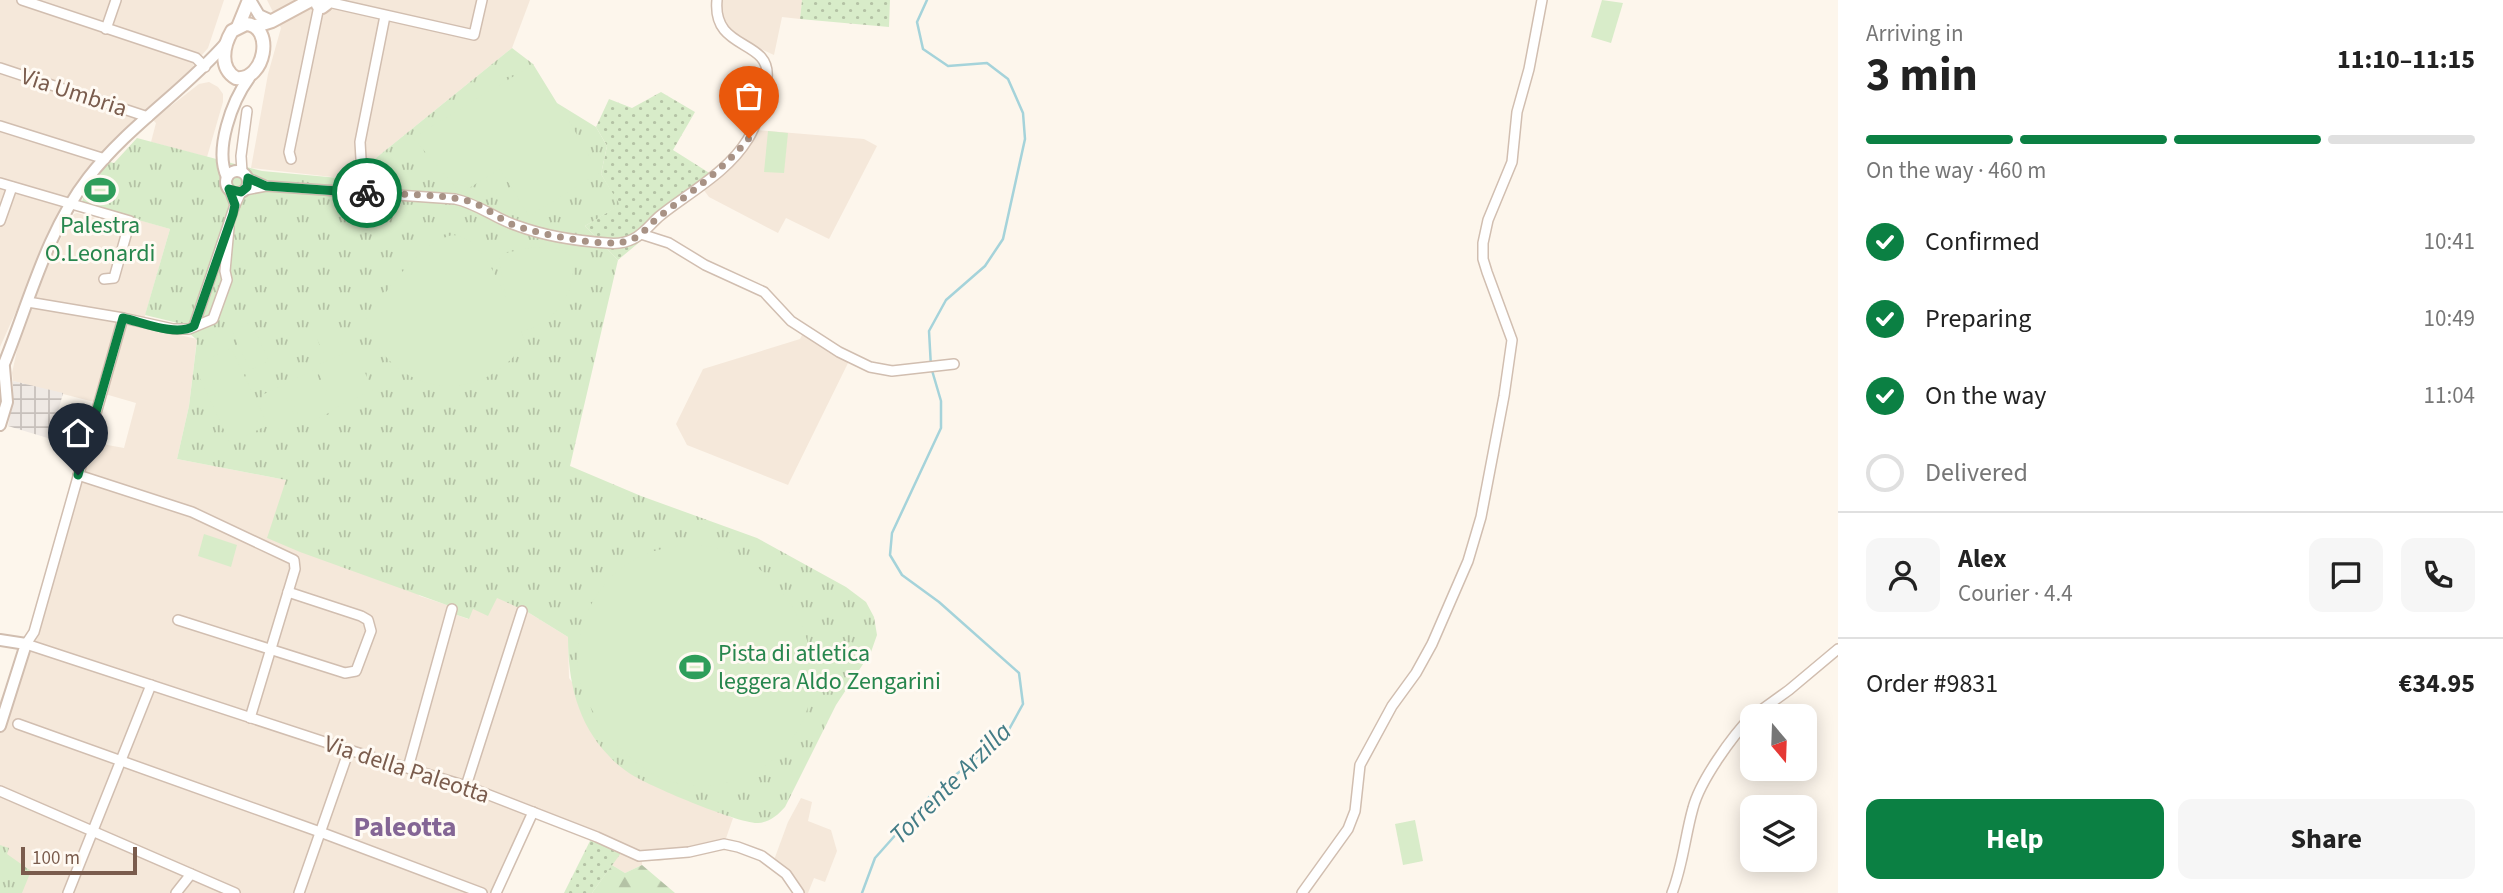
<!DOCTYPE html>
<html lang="en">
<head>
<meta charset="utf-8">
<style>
  body { margin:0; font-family:"Source Sans 3",sans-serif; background:#f6f6f6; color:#222; height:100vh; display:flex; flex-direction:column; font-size:26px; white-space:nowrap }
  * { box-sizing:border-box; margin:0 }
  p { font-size:23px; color:#767676 }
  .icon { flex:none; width:38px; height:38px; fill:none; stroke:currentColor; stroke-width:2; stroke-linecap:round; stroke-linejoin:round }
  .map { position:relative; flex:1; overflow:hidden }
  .panel { display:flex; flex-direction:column; background:#fff; width:665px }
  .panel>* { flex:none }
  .needle { width:46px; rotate:161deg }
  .tools { position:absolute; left:1740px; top:704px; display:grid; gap:14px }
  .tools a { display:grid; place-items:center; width:77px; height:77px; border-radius:14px; background:#fff; box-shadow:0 4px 18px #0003; font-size:35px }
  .scale { position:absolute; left:21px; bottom:18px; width:116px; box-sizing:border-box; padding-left:7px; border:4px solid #7a5c4d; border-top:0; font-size:19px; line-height:24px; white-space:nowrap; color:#7a5c4d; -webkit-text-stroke:5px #fffaf3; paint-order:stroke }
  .pin { position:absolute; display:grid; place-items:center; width:60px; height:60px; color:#fff; margin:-72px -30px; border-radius:50% 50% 50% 0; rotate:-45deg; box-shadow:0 0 7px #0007 }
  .pin .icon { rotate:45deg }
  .courier { position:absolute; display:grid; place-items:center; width:70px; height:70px; margin:-35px; border:5px solid #0b8043; border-radius:50%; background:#fff; color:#222; box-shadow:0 2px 9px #0007 }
  .overview em { font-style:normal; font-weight:700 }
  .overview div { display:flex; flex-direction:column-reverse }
  .overview { display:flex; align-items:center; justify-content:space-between; height:119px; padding:0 28px }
  h1 { font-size:46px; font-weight:700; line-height:52px }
  .bar { display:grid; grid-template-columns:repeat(4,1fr); gap:10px 7px; align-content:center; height:84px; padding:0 28px }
  .bar i { height:9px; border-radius:5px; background:#e0e0e0 }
  .bar .selected { background:#0b8043 }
  .bar p { grid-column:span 4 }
  .line { display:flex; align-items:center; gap:18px; padding:0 28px; border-top:2px solid #e0e0e0 }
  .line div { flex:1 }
  .round { display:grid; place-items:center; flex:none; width:74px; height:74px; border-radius:14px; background:#f6f6f6 }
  ol { padding:0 28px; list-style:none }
  li { display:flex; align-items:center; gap:21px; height:77px }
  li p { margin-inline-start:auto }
  li .icon { padding:7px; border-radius:50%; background:#0b8043; color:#fff; stroke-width:4 }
  li:last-child { color:#767676 }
  li i { width:38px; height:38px; border:4px solid #e0e0e0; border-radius:50% }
  .action { display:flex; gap:14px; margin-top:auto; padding:14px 28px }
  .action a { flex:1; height:80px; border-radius:14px; background:#0b8043; color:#fff; font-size:28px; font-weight:700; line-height:80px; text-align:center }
  .action a+a { background:#f6f6f6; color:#222 }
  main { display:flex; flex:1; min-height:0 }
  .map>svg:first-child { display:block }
</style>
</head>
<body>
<main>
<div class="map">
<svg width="1838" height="893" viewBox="0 0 1838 893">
  <defs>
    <pattern id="industrial-grid" width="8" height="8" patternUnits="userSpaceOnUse" patternTransform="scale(1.75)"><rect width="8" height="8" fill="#efe9e4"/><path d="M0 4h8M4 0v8" fill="none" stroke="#c7c0bb"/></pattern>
    <pattern id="grass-dots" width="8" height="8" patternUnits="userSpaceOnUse" patternTransform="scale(1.75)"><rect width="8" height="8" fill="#d8ecc9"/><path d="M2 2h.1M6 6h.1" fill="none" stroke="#b4c2a5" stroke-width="1.8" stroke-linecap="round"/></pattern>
    <pattern id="forest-firs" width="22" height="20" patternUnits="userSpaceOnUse" patternTransform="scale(1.75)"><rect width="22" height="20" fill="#d8ecc9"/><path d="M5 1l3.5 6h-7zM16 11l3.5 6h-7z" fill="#b4c2a5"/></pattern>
    <pattern id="park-tufts" width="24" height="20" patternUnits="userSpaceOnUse" patternTransform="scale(1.75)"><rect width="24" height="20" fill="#d8ecc9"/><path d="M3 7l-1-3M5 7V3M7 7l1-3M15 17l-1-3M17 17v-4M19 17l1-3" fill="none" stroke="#b4c2a5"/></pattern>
  </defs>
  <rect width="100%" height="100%" fill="#fdf6ec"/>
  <!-- residential -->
  <g fill="#f5e8da">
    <polygon points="0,0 224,0 208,48 194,64 191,74 95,161 79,180 54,227 0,347"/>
    <polygon points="267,0 530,0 512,48 350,179 251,168 268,74 281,28"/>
    <polygon points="720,0 802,0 800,19 782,17 774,55 735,37 722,23"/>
    <polygon points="209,82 218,87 223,94 223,102 207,157 151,142 156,123 153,120 199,84"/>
    <polygon points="756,130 864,139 877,146 829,239 786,218 778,233 709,197 703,189 727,171 747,147"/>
    <polygon points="77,213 133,228 136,219 170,229 144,319 118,315 94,402 13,381 12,373 22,327 38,287 59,242 74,214"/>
    <polygon points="127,323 197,339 189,406 177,459 286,480 420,596 456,608 454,614 468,619 472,609 497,597 526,611 568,637 569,678 646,782 733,818 722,850 659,861 642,859 642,865 625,873 612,865 620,852 536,818 500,893 0,893 0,701 19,658 16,653 32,652 91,442 124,448 136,403 105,394"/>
    <polygon points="803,333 849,361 788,485 687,445 676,424 703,369 800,339"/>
    <polygon points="801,798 812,802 808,821 831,830 837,851 825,882 814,878 808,893 805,893 789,872 774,860 788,822"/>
  </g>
  <!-- industrial -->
  <polygon fill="url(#industrial-grid)" points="13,381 63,393 51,439 8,426 13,397"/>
  <!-- grass -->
  <g fill="url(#grass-dots)">
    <polygon points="802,0 890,0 889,27 800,19"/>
    <polygon points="661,92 695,112 673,150 711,174 638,233 642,240 618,260 585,226 619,205 601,174 607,146 596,127 609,99 632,108"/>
    <polygon points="591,839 621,853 592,893 564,893"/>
  </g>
  <!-- forest -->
  <polygon fill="url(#forest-firs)" points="612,865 625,873 642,865 675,893 592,893"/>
  <!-- park -->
  <g fill="url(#park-tufts)">
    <path d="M512,48L533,64L557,103L596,127L607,146L601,174L620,205L585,226L618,260L570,466L641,496L757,538L846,587L866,602L874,617L877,635L871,652L836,705L785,807C778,815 770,822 758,823C739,824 646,785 629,773C622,768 614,762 609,756C577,723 568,681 568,637L526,611L497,598L488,616L473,609L469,619L454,614L455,608L300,552L267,538L286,480L177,459L189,406L197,340L178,323L145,315L170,229L82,204C83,189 100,173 110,162L114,163L137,138L262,171L350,179Z"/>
    <polygon points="0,845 9,848 7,854 31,871 22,893 0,893"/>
  </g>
  <!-- pitch -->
  <g fill="#d8ecc9">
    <polygon points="1602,0 1623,3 1611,43 1591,37"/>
    <polygon points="532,65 558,107 561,107 599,173 529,216 500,169 461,193 413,138"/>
    <polygon points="768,131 788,133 784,173 764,172"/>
    <path d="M452,235C480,236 496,277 506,298L499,259L502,254C523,249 553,240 571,256C581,288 554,326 521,331L525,341C483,411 386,396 366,318C388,291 417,244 452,235Z"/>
    <polygon points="328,316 343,347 325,356 310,325"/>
    <polygon points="251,322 269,361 250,370 232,331"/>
    <polygon points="231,348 268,425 230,443 194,365"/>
    <polygon points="354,349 373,390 335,408 315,366"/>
    <polygon points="314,370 333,411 303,425 284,384"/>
    <polygon points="281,386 299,425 281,434 262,395"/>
    <polygon points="204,534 237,545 231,567 198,556"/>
    <path d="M681,545C695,545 709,545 723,550C784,568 827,646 808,707C797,741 774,765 742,778C685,800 637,775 604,728C593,713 583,696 579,676C571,631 595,581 635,559C649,551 665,548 681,545Z"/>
    <polygon points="1415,820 1423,861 1403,865 1395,824"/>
  </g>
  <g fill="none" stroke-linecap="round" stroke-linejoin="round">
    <!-- stream -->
    <polyline stroke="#a5d3da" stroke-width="2.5" points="862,893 875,858 931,795 1007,733 1023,704 1019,673 939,602 902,575 890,555 892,533 941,428 941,401 931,367 929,331 946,300 985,266 1003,239 1025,139 1023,113 1008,79 987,63 948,66 923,49 917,22 927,0"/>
    <defs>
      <g id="minor">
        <polyline points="22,0 196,58 205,67"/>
        <polyline points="328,2 474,35 482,0"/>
        <polyline points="106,29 116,0"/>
        <polyline points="0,68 148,117"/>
        <polyline points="0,126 105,159"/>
        <polyline points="291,159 289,152 319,6"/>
        <polyline points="361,159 360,142 385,16"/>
        <polyline points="242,172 241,156 247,111"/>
        <polyline points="248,178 264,185"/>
        <polyline points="0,183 130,221 114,278 104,279"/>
        <polyline points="229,189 235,205"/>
        <path d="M245,190L266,186L455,199C479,204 495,219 518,226C545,236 578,241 607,243C615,244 625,243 633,239C644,234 651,223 661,215C690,192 728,172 748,139C758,123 764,96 767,78C771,38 712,52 717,0"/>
        <polyline points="0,221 12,187"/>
        <polyline points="641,234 669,243 705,265 764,292 791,321 839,352 870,367 892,371 954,364"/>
        <polyline points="28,302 123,318 173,329 189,329 213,319 227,280 225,271 229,228"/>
        <polyline points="123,318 34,632 26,644 349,750 466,786 597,837 639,856 689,852 724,844 738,847 762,856 786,874 799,893"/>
        <polyline points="194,326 235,205 241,192"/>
        <polyline points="78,475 192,512 294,560 295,569 250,718"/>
        <polyline points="178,620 345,673 356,671 371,631 368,620 361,616 288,592"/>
        <polyline points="1753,716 1789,690 1838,649"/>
        <polyline points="18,724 320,832 482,893"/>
        <polyline points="408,768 452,609"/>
        <polyline points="466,786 522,611"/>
        <polyline points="0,791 235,893"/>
        <polyline points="68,893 151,685"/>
        <polyline points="176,893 191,874"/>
        <polyline points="299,893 349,750"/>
        <polyline points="496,893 533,812"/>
        <polyline points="1302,893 1348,829 1355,811 1360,765 1392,706 1416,673 1432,644 1468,561 1481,517 1504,396 1512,340 1487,272 1483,259 1483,243 1488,220 1512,162 1517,112 1529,69 1542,0"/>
        <path d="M1672,893C1683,865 1685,836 1693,808C1700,781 1732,736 1752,716"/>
      </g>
      <g id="tertiary">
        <polyline points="250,0 259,15 272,21"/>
        <circle cx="237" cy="182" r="11"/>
        <path d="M227,177C214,150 232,101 249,78"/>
        <path d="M4,364C29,302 47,231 88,178C128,126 184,91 226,43"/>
        <polyline points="0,425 7,402 4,367"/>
        <polyline points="0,640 26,644 0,726"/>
      </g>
      <g id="secondary">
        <polyline points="316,0 318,5 322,7 326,4 328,0"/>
        <path d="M246,24C275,26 265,82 236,78C219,68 223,46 232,31Z"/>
        <polyline points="256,26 272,21 311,0"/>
        <polyline points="238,27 249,0"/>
      </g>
    </defs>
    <!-- minor casing -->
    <use href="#minor" stroke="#d1beb0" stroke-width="12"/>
    <!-- tertiary casing -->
    <use href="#tertiary" stroke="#d1beb0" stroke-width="14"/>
    <!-- secondary casing -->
    <use href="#secondary" stroke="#d6c0b0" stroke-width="16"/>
    <!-- minor -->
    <use href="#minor" stroke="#fff" stroke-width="9"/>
    <!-- tertiary -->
    <use href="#tertiary" stroke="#fff" stroke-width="10"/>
    <!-- secondary -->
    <use href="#secondary" stroke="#fff" stroke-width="12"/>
  </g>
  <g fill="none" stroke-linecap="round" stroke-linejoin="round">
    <!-- done -->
    <path stroke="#a89285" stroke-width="7" stroke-dasharray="0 12.6" d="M367,193C398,195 438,193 468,201C486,206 499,220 516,226C540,234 603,248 627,241C641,238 649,224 660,216C692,191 723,170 749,138"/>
    <!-- route -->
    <path stroke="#0b8043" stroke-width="9" d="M78,475L123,318C142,322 176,337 194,326L233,214L235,205L229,189L241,192L247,187L248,178L266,186L367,193"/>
  </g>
  <!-- icons -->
  <defs>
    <symbol id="stadium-bare" viewBox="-9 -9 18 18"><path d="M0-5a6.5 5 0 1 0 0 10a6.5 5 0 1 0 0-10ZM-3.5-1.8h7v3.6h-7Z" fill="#2e9e5b" stroke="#fffaf3" stroke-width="2.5" paint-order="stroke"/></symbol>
  </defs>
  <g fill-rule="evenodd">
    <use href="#stadium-bare" x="78" y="168" width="44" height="44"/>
    <use href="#stadium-bare" x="673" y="645" width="44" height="44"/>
  </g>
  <g text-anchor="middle" stroke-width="6" stroke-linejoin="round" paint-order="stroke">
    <!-- street labels -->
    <g font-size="24" fill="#7a5c4d" stroke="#fffaf3">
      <text transform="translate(74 92) rotate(18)" y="8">Via Umbria</text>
      <text transform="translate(407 769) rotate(18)" y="8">Via della Paleotta</text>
    </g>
    <!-- leisure labels -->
    <g font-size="24" fill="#27864d" stroke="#fffaf3">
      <text x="100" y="233">Palestra<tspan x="100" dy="28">O.Leonardi</tspan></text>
      <text x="718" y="661" text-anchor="start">Pista di atletica<tspan x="718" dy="28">leggera Aldo Zengarini</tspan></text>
    </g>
    <!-- water labels -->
    <g font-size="26" font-style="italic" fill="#437c86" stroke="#fffaf3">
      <text transform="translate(950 783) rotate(-45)" y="9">Torrente Arzilla</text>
    </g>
    <!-- quarter labels -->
    <g font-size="28" font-weight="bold" fill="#846695" stroke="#fffaf3">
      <text x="405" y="836">Paleotta</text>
    </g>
  </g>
</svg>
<div class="tools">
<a><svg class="needle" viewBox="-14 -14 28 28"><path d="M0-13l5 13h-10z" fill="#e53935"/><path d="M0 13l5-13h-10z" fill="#767676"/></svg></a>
<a><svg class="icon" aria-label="layers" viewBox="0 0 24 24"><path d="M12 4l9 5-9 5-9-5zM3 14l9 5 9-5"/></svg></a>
</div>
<div class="scale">100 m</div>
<div class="pin" style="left:749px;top:138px;background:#ea580c"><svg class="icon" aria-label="bag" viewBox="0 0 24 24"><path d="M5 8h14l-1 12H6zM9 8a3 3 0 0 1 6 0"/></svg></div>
<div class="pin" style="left:78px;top:475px;background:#1f2937"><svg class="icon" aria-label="home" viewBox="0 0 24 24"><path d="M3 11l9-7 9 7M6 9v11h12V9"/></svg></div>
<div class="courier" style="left:367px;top:193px"><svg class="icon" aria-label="bike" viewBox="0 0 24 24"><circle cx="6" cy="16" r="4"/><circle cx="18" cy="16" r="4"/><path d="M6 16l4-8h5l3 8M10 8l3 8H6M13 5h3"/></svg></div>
</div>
<section class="panel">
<div class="overview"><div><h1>3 min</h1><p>Arriving in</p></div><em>11:10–11:15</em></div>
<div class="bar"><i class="selected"></i><i class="selected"></i><i class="selected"></i><i></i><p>On the way · 460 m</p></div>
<ol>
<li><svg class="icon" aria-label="check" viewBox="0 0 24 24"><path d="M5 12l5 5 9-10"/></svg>Confirmed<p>10:41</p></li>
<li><svg class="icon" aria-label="check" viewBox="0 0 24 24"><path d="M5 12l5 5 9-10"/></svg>Preparing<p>10:49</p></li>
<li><svg class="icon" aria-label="check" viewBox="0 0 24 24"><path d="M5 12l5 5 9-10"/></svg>On the way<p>11:04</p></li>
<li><i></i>Delivered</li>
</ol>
<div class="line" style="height:126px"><a class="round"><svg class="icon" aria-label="person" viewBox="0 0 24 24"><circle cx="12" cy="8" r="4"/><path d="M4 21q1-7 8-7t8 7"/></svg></a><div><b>Alex</b><p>Courier · 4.4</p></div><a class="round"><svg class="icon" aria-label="chat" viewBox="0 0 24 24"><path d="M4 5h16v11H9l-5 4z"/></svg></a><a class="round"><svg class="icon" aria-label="phone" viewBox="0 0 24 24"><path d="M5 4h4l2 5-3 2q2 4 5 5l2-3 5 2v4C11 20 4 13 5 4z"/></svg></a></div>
<div class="line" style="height:91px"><div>Order #9831</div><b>€34.95</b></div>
<div class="action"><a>Help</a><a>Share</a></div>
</section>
</main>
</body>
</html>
